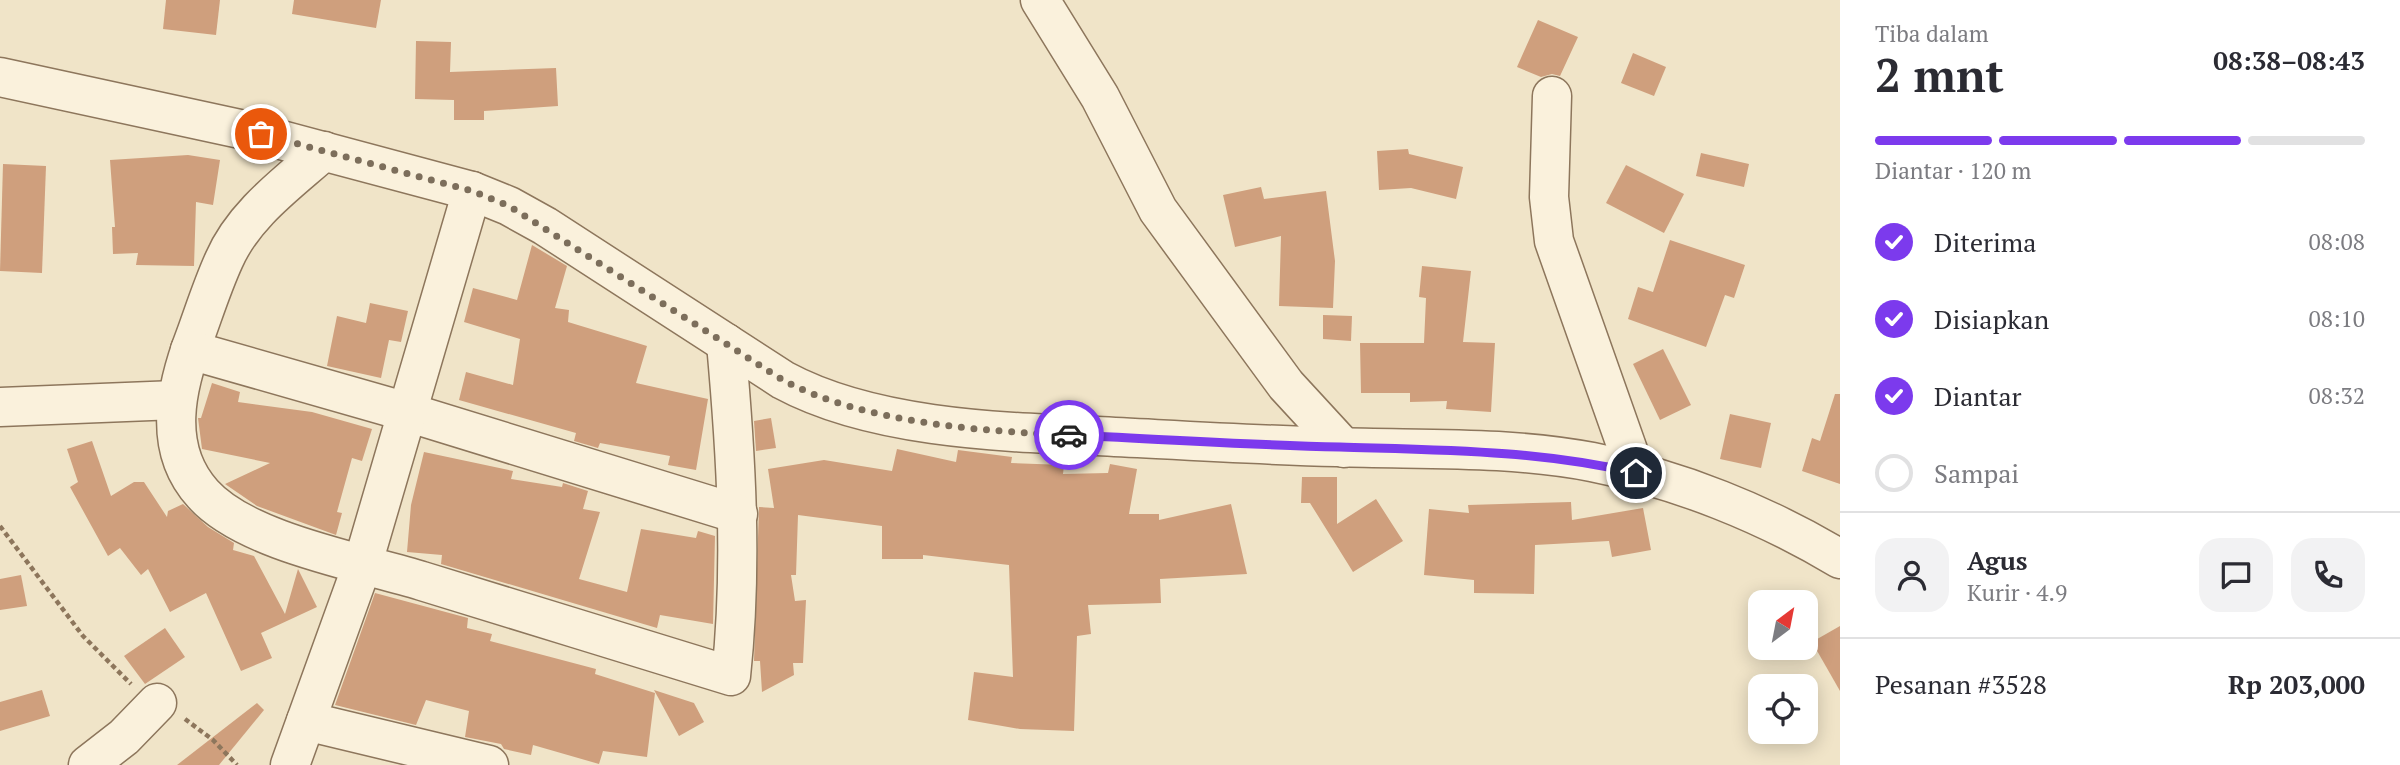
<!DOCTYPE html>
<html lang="id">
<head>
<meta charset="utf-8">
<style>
  body { margin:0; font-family:"PT Serif",serif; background:#f2f2f3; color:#2b2b33; height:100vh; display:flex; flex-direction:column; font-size:26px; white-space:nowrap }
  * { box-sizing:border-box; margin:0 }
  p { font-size:23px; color:#7c7c81 }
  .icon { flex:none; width:38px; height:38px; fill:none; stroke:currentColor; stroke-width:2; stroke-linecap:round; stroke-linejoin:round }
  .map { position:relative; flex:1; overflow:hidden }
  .details { display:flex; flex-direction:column; background:#fff; width:560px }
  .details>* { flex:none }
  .needle { width:46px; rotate:32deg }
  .fabs { position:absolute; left:1748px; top:590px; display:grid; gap:14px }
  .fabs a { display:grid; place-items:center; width:70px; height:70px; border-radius:14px; background:#fff; box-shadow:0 4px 18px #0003; font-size:35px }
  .pin { position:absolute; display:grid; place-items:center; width:60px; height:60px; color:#fff; margin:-30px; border:4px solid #fff; border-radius:50%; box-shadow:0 2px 7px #0007 }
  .courier { position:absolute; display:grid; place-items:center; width:70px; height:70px; margin:-35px; border:5px solid #7c3aed; border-radius:50%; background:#fff; color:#222; box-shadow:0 2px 9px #0007 }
  .headline em { font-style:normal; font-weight:700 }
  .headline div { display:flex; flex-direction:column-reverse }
  .headline { display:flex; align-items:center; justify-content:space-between; height:119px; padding:0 35px }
  h1 { font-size:46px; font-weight:700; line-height:52px }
  .bar { display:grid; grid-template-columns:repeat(4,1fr); gap:10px 7px; align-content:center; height:84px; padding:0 35px }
  .bar i { height:9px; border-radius:5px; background:#e1e1e2 }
  .bar .on { background:#7c3aed }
  .bar p { grid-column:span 4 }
  .line { display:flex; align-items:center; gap:18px; padding:0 35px; border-top:2px solid #e1e1e2 }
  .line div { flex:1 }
  .round { display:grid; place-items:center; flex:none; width:74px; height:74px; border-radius:21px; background:#f2f2f3 }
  ol { padding:0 35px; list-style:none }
  li { display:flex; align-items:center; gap:21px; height:77px }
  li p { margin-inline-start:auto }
  li .icon { padding:7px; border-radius:50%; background:#7c3aed; color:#fff; stroke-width:4 }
  li:last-child { color:#7c7c81 }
  li i { width:38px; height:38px; border:4px solid #e1e1e2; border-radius:50% }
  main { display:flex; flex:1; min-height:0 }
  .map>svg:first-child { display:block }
</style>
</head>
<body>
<main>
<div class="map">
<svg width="1840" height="765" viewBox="0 0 1840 765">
  <rect width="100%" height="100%" fill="#f0e4c8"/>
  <!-- building -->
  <g fill="#cf9f7d">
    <polygon points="166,0 220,0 216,35 163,29"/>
    <polygon points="294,0 381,0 376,28 292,14"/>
    <polygon points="1538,20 1578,37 1560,76 1552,74 1541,77 1517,67"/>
    <polygon points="416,41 451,42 450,72 556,68 558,106 484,111 484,120 454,120 454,100 415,99"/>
    <polygon points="1633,53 1666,67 1654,96 1621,83"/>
    <polygon points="1408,149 1409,154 1463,167 1456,199 1411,188 1379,190 1377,151"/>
    <polygon points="1701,153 1749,164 1744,187 1696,176"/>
    <polygon points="188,155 220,160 213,205 196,202 194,266 136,265 138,253 113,254 112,227 115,227 110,160"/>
    <polygon points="3,164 46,166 42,273 0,271"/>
    <polygon points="1626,165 1684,194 1664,233 1606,203"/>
    <polygon points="1261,187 1264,199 1326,191 1335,261 1333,308 1279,306 1281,236 1235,247 1223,195"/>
    <polygon points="1670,240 1745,265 1734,298 1725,295 1706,347 1628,319 1638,287 1653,292"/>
    <polygon points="532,245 567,266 555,308 569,310 568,322 647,346 636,383 708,399 696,470 668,465 670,456 600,443 598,448 574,441 576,433 459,400 466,372 513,385 520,339 464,322 473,288 517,300"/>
    <polygon points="1422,266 1471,271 1463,342 1495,343 1491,412 1446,409 1447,401 1410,402 1410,393 1361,393 1360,343 1424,343 1426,298 1419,297"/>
    <polygon points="370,303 408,311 401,342 389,340 381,378 327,366 337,316 366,323"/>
    <polygon points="1323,315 1352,316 1351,341 1323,339"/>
    <polygon points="1663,349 1691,405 1660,420 1633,364"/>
    <polygon points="212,383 240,392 238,402 312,412 372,429 362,461 352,458 337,512 342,513 336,535 257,506 225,484 270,463 202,449 198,418 201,418"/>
    <polygon points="1835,394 1840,394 1840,484 1802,471 1812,438 1820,441"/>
    <polygon points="1730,414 1771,423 1761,468 1720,459"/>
    <polygon points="771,418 776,448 756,451 754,421"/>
    <polygon points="92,441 111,496 134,482 144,482 167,517 168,511 183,504 208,527 234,543 233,550 254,556 285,614 298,569 317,607 261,633 272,658 241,671 206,593 170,612 148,569 141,575 120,548 108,556 70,487 78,482 67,449"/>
    <polygon points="897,449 956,462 958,450 1012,457 1011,463 1064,465 1063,474 1108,473 1110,464 1137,469 1129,514 1159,514 1159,520 1231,504 1247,574 1160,579 1161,603 1088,605 1091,634 1077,636 1074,731 1020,729 968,720 974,672 1013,677 1009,565 923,555 923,559 882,559 882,526 798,515 796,575 791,575 795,601 806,600 803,663 793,663 794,675 762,692 760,661 754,661 759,507 774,508 768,469 824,460 892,471"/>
    <polygon points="424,452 513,471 511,479 562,487 563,483 588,491 583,509 600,512 579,579 627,592 641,529 696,538 698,531 715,536 713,624 660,615 657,628 441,564 442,555 407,552 411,505"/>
    <polygon points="1302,477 1337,477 1337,524 1376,499 1403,541 1353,572 1310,503 1301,503"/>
    <polygon points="1571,502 1572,520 1643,508 1651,550 1612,557 1609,541 1535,545 1534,594 1474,593 1474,580 1424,575 1429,509 1469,513 1468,505"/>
    <polygon points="21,575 27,606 0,610 0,579"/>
    <polygon points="375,593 468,618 467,628 492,634 490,641 596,669 595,674 655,693 647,757 603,751 599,764 533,745 531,755 504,749 501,744 465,737 469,711 426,700 416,725 335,705"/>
    <polygon points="1840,626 1840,691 1812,642"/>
    <polygon points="165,628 185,657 145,684 124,656"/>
    <polygon points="42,690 50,716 0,731 0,702"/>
    <polygon points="654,690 694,703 704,722 679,736"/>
    <polygon points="257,703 264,710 219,765 177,765"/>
  </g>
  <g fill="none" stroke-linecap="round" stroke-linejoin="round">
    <defs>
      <g id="minor">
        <polyline points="1040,0 1100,97 1158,210 1286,385 1344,448"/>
        <path d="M0,77L240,129L472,191L509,206L545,226L783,380C872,428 998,432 1097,436C1177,440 1257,445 1337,447C1421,450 1508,446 1592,462C1678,479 1765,514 1840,559"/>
        <polyline points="1552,96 1549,197 1554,241 1636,473"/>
        <path d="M324,151C288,183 244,214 224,260C213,284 205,309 196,334C176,386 161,448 203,494C246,542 360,562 422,581C525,613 628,644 731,676C743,565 736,454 726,343"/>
        <polyline points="190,350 407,412 738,514"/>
        <polyline points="0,407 176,400"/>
        <polyline points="306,721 489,765"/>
        <polyline points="88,765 124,737 157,703"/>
        <polyline points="290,765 363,563 472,191"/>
      </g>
    </defs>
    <!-- minor casing -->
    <use href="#minor" stroke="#8d765c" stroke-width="41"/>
    <!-- path -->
    <g stroke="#8d765c" stroke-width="4.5" stroke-dasharray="5 3.5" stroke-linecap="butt">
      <polyline points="0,526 83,636 131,684"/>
      <polyline points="185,719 213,740 237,765"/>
    </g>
    <!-- minor -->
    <use href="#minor" stroke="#faf1dc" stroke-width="38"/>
  </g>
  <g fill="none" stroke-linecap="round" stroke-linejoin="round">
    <!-- done -->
    <path stroke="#7c6e5b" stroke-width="7" stroke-dasharray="0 12.6" d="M261,134L472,191L509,206L783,380C863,423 979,431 1069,435"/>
    <!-- route -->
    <path stroke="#7c3aed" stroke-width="9" d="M1069,435C1159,439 1249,445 1340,447C1440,450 1538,450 1636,473"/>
  </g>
</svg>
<div class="fabs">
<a><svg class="needle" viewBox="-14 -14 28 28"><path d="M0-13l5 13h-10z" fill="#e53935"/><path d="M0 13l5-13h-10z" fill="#7c7c81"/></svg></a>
<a><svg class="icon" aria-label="locate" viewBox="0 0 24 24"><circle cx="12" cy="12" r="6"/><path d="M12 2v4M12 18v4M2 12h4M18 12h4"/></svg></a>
</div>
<div class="pin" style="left:261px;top:134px;background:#ea580c"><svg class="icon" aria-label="bag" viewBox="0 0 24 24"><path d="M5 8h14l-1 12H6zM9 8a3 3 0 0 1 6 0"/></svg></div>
<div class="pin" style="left:1636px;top:473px;background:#1f2937"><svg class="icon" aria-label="home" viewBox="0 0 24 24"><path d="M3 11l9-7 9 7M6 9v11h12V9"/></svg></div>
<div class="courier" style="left:1069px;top:435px"><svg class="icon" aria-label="car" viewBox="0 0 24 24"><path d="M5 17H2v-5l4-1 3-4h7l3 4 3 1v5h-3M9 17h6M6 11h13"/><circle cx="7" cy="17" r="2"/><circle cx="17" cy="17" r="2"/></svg></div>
</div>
<section class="details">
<div class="headline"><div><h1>2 mnt</h1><p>Tiba dalam</p></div><em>08:38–08:43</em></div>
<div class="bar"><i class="on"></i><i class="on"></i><i class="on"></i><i></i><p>Diantar · 120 m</p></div>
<ol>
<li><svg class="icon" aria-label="check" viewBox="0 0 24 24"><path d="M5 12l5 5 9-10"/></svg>Diterima<p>08:08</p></li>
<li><svg class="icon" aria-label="check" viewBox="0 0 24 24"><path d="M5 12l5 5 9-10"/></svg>Disiapkan<p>08:10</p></li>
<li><svg class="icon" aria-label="check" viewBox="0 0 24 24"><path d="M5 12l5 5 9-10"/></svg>Diantar<p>08:32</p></li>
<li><i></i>Sampai</li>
</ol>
<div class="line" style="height:126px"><a class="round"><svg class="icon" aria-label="person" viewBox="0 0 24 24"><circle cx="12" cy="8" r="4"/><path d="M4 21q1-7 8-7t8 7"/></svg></a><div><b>Agus</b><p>Kurir · 4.9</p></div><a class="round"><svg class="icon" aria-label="chat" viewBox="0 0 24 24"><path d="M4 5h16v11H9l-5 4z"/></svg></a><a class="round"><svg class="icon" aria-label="phone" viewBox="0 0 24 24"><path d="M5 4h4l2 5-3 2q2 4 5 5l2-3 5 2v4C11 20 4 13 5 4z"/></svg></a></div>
<div class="line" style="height:91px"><div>Pesanan #3528</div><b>Rp 203,000</b></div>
</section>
</main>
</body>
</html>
